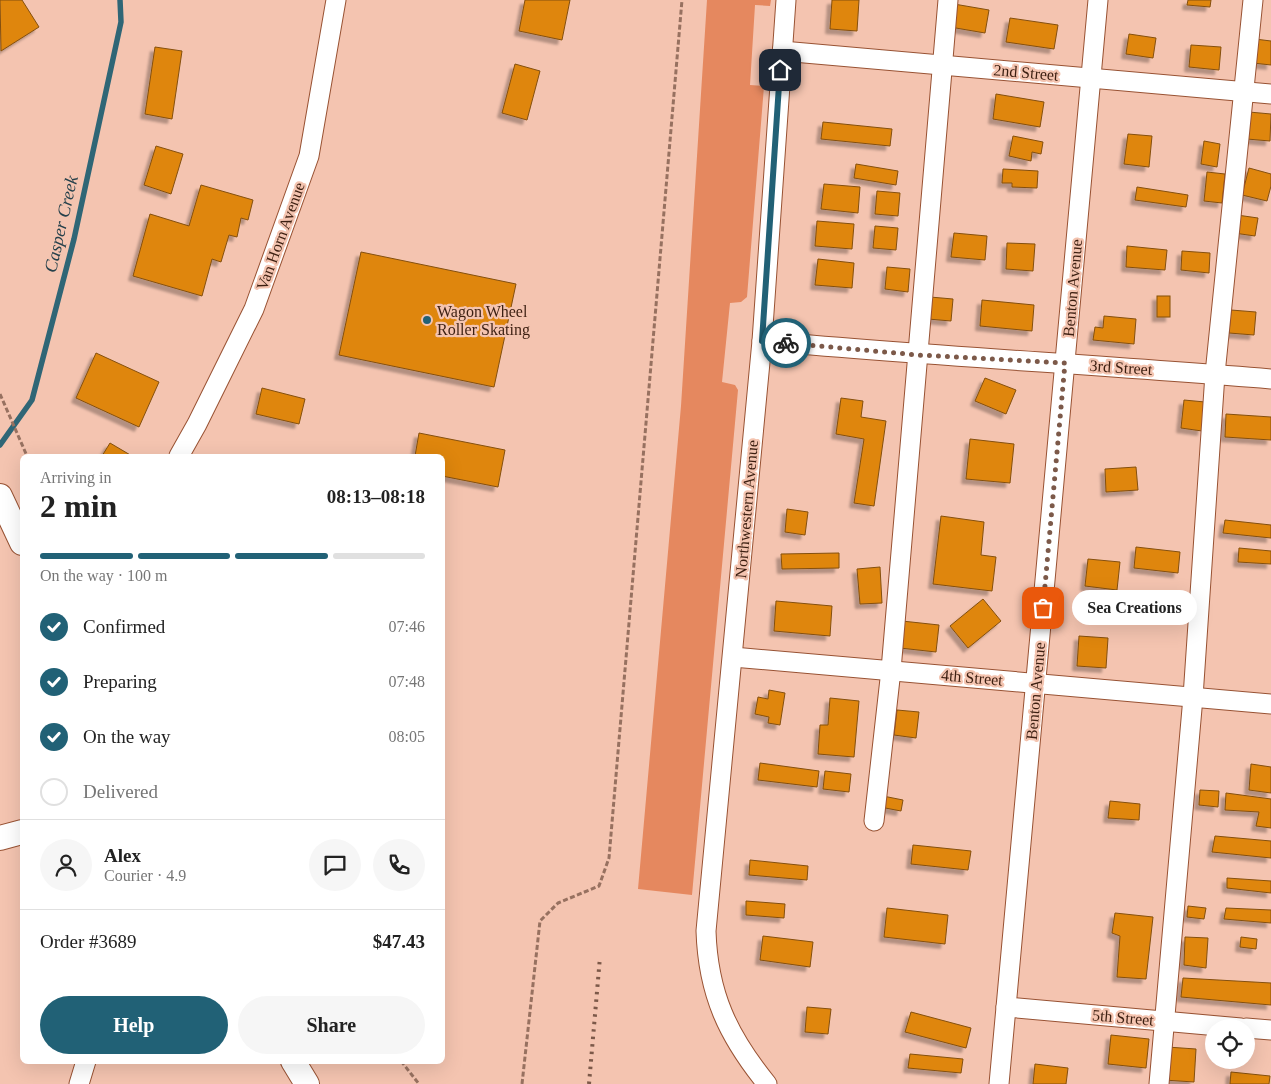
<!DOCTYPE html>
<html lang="en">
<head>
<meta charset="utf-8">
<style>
  body { margin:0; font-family:Georgia,serif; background:#f6f6f6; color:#222; height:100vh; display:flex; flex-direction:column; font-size:19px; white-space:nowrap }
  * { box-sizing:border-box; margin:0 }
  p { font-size:16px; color:#767676 }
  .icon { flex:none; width:28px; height:28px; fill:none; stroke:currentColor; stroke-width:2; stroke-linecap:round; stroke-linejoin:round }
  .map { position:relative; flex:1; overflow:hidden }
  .side { position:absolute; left:20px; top:454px; width:425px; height:610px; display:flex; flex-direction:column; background:#fff; border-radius:8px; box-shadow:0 5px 20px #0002 }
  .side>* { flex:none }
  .tools { position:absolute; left:1205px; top:1019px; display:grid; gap:10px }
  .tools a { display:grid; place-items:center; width:50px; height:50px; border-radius:50%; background:#fff; box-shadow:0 5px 20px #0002; font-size:25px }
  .pin { position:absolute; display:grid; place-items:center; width:42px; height:42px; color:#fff; margin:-21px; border-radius:10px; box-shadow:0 2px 8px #0006 }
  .courier { position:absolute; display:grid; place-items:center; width:50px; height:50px; margin:-25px; border:4px solid #216176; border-radius:50%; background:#fff; color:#222; box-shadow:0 1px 6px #0007 }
  .bubble { position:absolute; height:35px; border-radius:18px; background:#fff; box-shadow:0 5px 20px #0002; font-size:16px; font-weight:600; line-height:35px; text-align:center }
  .summary em { font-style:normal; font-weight:600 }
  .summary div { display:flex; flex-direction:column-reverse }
  .summary { display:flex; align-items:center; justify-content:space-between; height:85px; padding:0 20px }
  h1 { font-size:32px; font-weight:600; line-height:38px }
  .bar { display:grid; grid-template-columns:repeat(4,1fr); gap:8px 5px; align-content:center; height:60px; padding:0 20px }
  .bar i { height:6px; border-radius:4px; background:#e0e0e0 }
  .bar .active { background:#216176 }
  .bar p { grid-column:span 4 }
  .line { display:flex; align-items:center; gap:12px; padding:0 20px; border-top:1px solid #e0e0e0 }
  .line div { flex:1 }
  .round { display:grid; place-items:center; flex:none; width:52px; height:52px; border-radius:26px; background:#f6f6f6 }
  ol { padding:0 20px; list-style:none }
  li { display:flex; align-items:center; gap:15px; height:55px }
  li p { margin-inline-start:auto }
  li .icon { padding:5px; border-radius:50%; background:#216176; color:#fff; stroke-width:4 }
  li:last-child { color:#767676 }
  li i { width:28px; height:28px; border:2px solid #e0e0e0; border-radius:50% }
  .cta { display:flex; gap:10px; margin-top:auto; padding:10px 20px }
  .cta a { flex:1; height:58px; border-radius:30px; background:#216176; color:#fff; font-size:20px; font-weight:600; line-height:58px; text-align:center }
  .cta a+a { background:#f6f6f6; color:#222 }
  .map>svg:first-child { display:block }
</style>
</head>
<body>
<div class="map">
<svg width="1271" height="1084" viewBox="0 0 1271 1084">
  <defs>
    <filter id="shadow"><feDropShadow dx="-4.5" dy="4.5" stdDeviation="1" flood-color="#0004"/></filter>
  </defs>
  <rect width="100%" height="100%" fill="#f4c4b0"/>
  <!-- green -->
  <polygon fill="#e5885f" points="707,0 771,0 770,6 755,5 750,85 764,86 747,297 741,302 730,303 722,382 735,385 738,390 692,895 638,889 681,406"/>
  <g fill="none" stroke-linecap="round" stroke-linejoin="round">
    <!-- stream -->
    <polyline stroke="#2f6676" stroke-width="5.5" points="0,445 32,400 74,239 121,22 120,0"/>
  </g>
  <!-- building -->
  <g fill="#df860d" stroke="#844f0c" filter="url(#shadow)">
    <polygon points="0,0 22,0 39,27 1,51"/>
    <polygon points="525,0 570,0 562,40 519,31"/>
    <polygon points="832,0 859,0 857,31 830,29"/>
    <polygon points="1188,0 1211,0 1210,7 1187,5"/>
    <polygon points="954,4 989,10 985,33 950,27"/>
    <polygon points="1010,18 1058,25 1054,49 1006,42"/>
    <polygon points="1129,34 1156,38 1153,58 1126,54"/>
    <polygon points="1255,39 1271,41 1271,65 1253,63"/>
    <polygon points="1191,45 1221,47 1219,70 1189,67"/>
    <polygon points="155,47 182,51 172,119 145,114"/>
    <polygon points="515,64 540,71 527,120 502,113"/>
    <polygon points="996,94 1044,102 1040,127 993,119"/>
    <polygon points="1249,112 1271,114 1270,141 1247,139"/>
    <polygon points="823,122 892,129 890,146 821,139"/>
    <polygon points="1128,134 1152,136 1149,167 1124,164"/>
    <polygon points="1013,136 1043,142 1041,154 1032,152 1031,161 1009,156"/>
    <polygon points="1204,141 1220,144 1217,167 1201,164"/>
    <polygon points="156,146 183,154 171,194 144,185"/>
    <polygon points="856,164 898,171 896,185 854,178"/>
    <polygon points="1249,168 1271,174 1271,186 1267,201 1242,195"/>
    <polygon points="1003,169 1038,171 1037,188 1012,187 1012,183 1002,183"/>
    <polygon points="1207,172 1225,174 1222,203 1204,201"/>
    <polygon points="824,184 860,187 858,213 821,209"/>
    <polygon points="201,185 253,200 248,220 241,218 237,237 229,235 221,262 212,259 202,296 133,276 150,214 189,226"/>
    <polygon points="1137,187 1188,195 1186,207 1135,200"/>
    <polygon points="877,191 900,193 898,216 875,214"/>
    <polygon points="1237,215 1258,218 1255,236 1234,233"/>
    <polygon points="817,221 854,224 852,249 815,246"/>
    <polygon points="875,226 898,228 896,250 873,248"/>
    <polygon points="954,233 987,236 985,260 951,257"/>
    <polygon points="1007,243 1035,244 1033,271 1006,269"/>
    <polygon points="1127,246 1167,250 1165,270 1126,267"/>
    <polygon points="1182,251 1210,253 1209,273 1181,270"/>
    <polygon points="361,252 516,284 494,387 339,355"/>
    <polygon points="818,259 854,263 852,288 815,285"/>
    <polygon points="887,267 910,269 908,292 885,289"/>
    <rect x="1157" y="296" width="13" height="21"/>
    <polygon points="930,297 953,299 951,321 928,319"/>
    <polygon points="982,300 1034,305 1032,331 980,326"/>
    <polygon points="1231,310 1256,312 1254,335 1229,333"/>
    <polygon points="1104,316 1136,319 1134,344 1093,340 1095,327 1103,328"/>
    <polygon points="96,353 159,382 139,427 76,398"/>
    <polygon points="985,378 1016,390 1006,414 975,401"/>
    <polygon points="262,388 305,399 299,424 256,414"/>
    <polygon points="841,398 863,401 861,417 886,421 874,506 854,503 864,439 836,434"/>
    <polygon points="1184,400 1205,402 1202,431 1181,428"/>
    <polygon points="1226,414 1271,417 1271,440 1225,437"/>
    <polygon points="419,433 505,450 498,487 442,476 442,456 415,456"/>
    <polygon points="970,439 1014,444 1010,483 966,479"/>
    <polygon points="110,443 132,456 102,456"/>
    <polygon points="1136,467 1138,490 1106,492 1105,469"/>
    <polygon points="787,509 808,512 805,535 785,532"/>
    <polygon points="941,516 984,522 981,555 996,557 992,591 933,584"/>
    <polygon points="1225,520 1271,525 1271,538 1223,533"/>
    <polygon points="1136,547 1180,552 1178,573 1134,568"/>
    <polygon points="1239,548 1271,551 1271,564 1238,562"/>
    <polygon points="839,553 839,568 782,569 781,554"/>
    <polygon points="1088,559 1120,562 1117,590 1085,586"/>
    <polygon points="880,567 882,603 860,604 857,569"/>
    <polygon points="983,599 1001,621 968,648 950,626"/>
    <polygon points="776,601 832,606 830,636 774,631"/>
    <polygon points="902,621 939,625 936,652 900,648"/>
    <polygon points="1079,636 1108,638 1106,668 1077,666"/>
    <polygon points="769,690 785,693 780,725 768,723 769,717 755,714 758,697 768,699"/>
    <polygon points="830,698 859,701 854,757 818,754 820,725 828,725"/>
    <polygon points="897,710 919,712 916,738 894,735"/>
    <polygon points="760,763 819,771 817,787 758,780"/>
    <polygon points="1251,764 1271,767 1271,793 1249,790"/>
    <polygon points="825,771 851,774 849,792 823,789"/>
    <polygon points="1200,790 1219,791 1218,807 1199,805"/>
    <polygon points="1226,793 1271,799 1271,828 1256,826 1259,812 1225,810"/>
    <polygon points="883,796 903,800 901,811 880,807"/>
    <polygon points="1110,801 1140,804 1139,820 1108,818"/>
    <polygon points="1215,836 1271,841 1271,858 1212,852"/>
    <polygon points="913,845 971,851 968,870 911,864"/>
    <polygon points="750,860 808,866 807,880 749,875"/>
    <polygon points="1227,878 1271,881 1271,893 1227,888"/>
    <polygon points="746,901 785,904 784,918 746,915"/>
    <polygon points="1188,906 1206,908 1204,919 1187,917"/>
    <polygon points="887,908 948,915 945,944 884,937"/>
    <polygon points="1226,908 1271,910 1271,923 1224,919"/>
    <polygon points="1115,913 1153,917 1146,979 1117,977 1120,936 1112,933"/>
    <polygon points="763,936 813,942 810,967 760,960"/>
    <polygon points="1185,937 1208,938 1206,968 1184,965"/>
    <polygon points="1241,937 1257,939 1256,949 1240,947"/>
    <polygon points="1183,978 1271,983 1271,1005 1181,997"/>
    <polygon points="807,1007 831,1009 828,1034 805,1032"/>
    <polygon points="911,1012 971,1028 966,1048 905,1032"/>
    <polygon points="1111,1035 1149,1039 1146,1068 1108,1064"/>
    <polygon points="1167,1047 1196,1049 1194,1082 1164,1080"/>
    <polygon points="910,1054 963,1059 961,1073 908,1068"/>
    <polygon points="1035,1064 1068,1068 1066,1084 1033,1084"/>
    <polygon points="1231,1072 1270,1076 1269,1084 1230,1084"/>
  </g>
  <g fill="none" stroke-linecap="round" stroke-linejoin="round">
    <defs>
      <g id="minor">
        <polyline points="782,51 1271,94"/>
        <path d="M762,341C931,356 1101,365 1271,379"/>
        <polyline points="179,456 197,424 254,309 309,156 336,0"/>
        <polyline points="733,657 1271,704"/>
        <polyline points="874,821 891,670 948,0"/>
        <polyline points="1006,1007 1241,1028"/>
        <polyline points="1246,1028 1271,1030"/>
        <polyline points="79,1084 86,1061"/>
        <path d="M767,1084C728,1036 708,994 706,931L762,341L786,0"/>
        <polyline points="999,1084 1098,0"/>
        <polyline points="1159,1084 1193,697 1215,374 1253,0"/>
      </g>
      <g id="major">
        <polyline points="0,496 22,543"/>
        <polyline points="0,838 22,832"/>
        <polyline points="293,1061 307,1084"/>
      </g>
    </defs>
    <!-- minor casing -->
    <use href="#minor" stroke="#985233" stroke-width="21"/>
    <!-- major casing -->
    <use href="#major" stroke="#985233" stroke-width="26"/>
    <!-- path -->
    <g stroke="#977160" stroke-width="3" stroke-dasharray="5 2.5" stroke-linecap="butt">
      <polyline points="0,394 27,456"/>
      <polyline points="401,1061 419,1084"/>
      <polyline points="522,1084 540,921 558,903 599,886 609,858 682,0"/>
    </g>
    <!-- minor -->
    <use href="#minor" stroke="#fff" stroke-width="19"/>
    <!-- major -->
    <use href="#major" stroke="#fff" stroke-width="24"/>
    <!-- rail -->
    <polyline stroke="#7c5949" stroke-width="4" stroke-dasharray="2.5 5" stroke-linecap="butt" points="589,1084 600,957"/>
  </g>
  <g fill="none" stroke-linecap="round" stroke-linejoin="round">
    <!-- done -->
    <polyline stroke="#7c5949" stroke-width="5" stroke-dasharray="0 9" points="786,343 918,355 1065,363 1043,608"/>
    <!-- route -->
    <polyline stroke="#216176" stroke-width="6" points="780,70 762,341 786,343"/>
  </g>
  <!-- markers -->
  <circle fill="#216176" stroke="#f4c4b0" stroke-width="2" cx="427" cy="320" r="5"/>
  <g text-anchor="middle" stroke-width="4.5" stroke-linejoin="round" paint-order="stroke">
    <!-- street labels -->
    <g font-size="16" fill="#3c1f11" stroke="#f4c4b0">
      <text transform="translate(1026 72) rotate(5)" y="6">2nd Street</text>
      <text transform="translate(280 236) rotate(-70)" y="6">Van Horn Avenue</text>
      <text transform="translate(1072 288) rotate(-85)" y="6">Benton Avenue</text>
      <text transform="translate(1121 367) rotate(4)" y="6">3rd Street</text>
      <text transform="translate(746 509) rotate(-85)" y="6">Northwestern Avenue</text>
      <text transform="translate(972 677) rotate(5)" y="6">4th Street</text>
      <text transform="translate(1035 691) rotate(-85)" y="6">Benton Avenue</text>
      <text transform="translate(1123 1017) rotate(5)" y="6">5th Street</text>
    </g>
    <!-- poi labels -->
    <g font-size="16" fill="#3c1f11" stroke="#f4c4b0" text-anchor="start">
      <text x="437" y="317">Wagon Wheel<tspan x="437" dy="18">Roller Skating</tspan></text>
    </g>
    <!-- water labels -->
    <g font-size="18" font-style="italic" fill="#26414b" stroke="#f4c4b0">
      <text transform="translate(61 224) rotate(-77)" y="6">Casper Creek</text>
    </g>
  </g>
</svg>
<div class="tools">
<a><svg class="icon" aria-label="locate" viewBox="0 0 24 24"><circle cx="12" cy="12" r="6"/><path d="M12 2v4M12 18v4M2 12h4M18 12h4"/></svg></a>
</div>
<div class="pin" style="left:1043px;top:608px;background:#ea580c"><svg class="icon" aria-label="bag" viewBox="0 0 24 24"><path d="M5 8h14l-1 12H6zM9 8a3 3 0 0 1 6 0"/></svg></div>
<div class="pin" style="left:780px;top:70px;background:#1f2937"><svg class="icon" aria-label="home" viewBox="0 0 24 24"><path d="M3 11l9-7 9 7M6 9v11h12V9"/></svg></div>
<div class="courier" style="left:786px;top:343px"><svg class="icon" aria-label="bike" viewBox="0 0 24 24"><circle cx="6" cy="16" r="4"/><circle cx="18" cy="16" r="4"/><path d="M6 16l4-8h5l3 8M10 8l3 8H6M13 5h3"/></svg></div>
<div class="bubble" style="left:1072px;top:590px;width:125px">Sea Creations</div>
<section class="side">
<div class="summary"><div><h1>2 min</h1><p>Arriving in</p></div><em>08:13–08:18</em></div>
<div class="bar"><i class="active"></i><i class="active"></i><i class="active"></i><i></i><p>On the way · 100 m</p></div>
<ol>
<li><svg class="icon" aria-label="check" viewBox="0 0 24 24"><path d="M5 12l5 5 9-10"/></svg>Confirmed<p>07:46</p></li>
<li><svg class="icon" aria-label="check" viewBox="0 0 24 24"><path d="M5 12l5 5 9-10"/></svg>Preparing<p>07:48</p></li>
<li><svg class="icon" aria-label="check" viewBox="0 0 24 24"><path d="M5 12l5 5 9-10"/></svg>On the way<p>08:05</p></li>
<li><i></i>Delivered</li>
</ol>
<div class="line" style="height:90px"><a class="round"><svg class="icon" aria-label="person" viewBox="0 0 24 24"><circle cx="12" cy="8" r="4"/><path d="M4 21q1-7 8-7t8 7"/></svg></a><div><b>Alex</b><p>Courier · 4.9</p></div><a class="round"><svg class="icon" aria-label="chat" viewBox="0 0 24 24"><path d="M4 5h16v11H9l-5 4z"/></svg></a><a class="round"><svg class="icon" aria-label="phone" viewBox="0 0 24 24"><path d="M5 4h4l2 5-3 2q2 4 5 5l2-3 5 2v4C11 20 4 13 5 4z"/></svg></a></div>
<div class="line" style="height:65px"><div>Order #3689</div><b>$47.43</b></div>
<div class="cta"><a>Help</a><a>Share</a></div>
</section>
</div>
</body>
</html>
